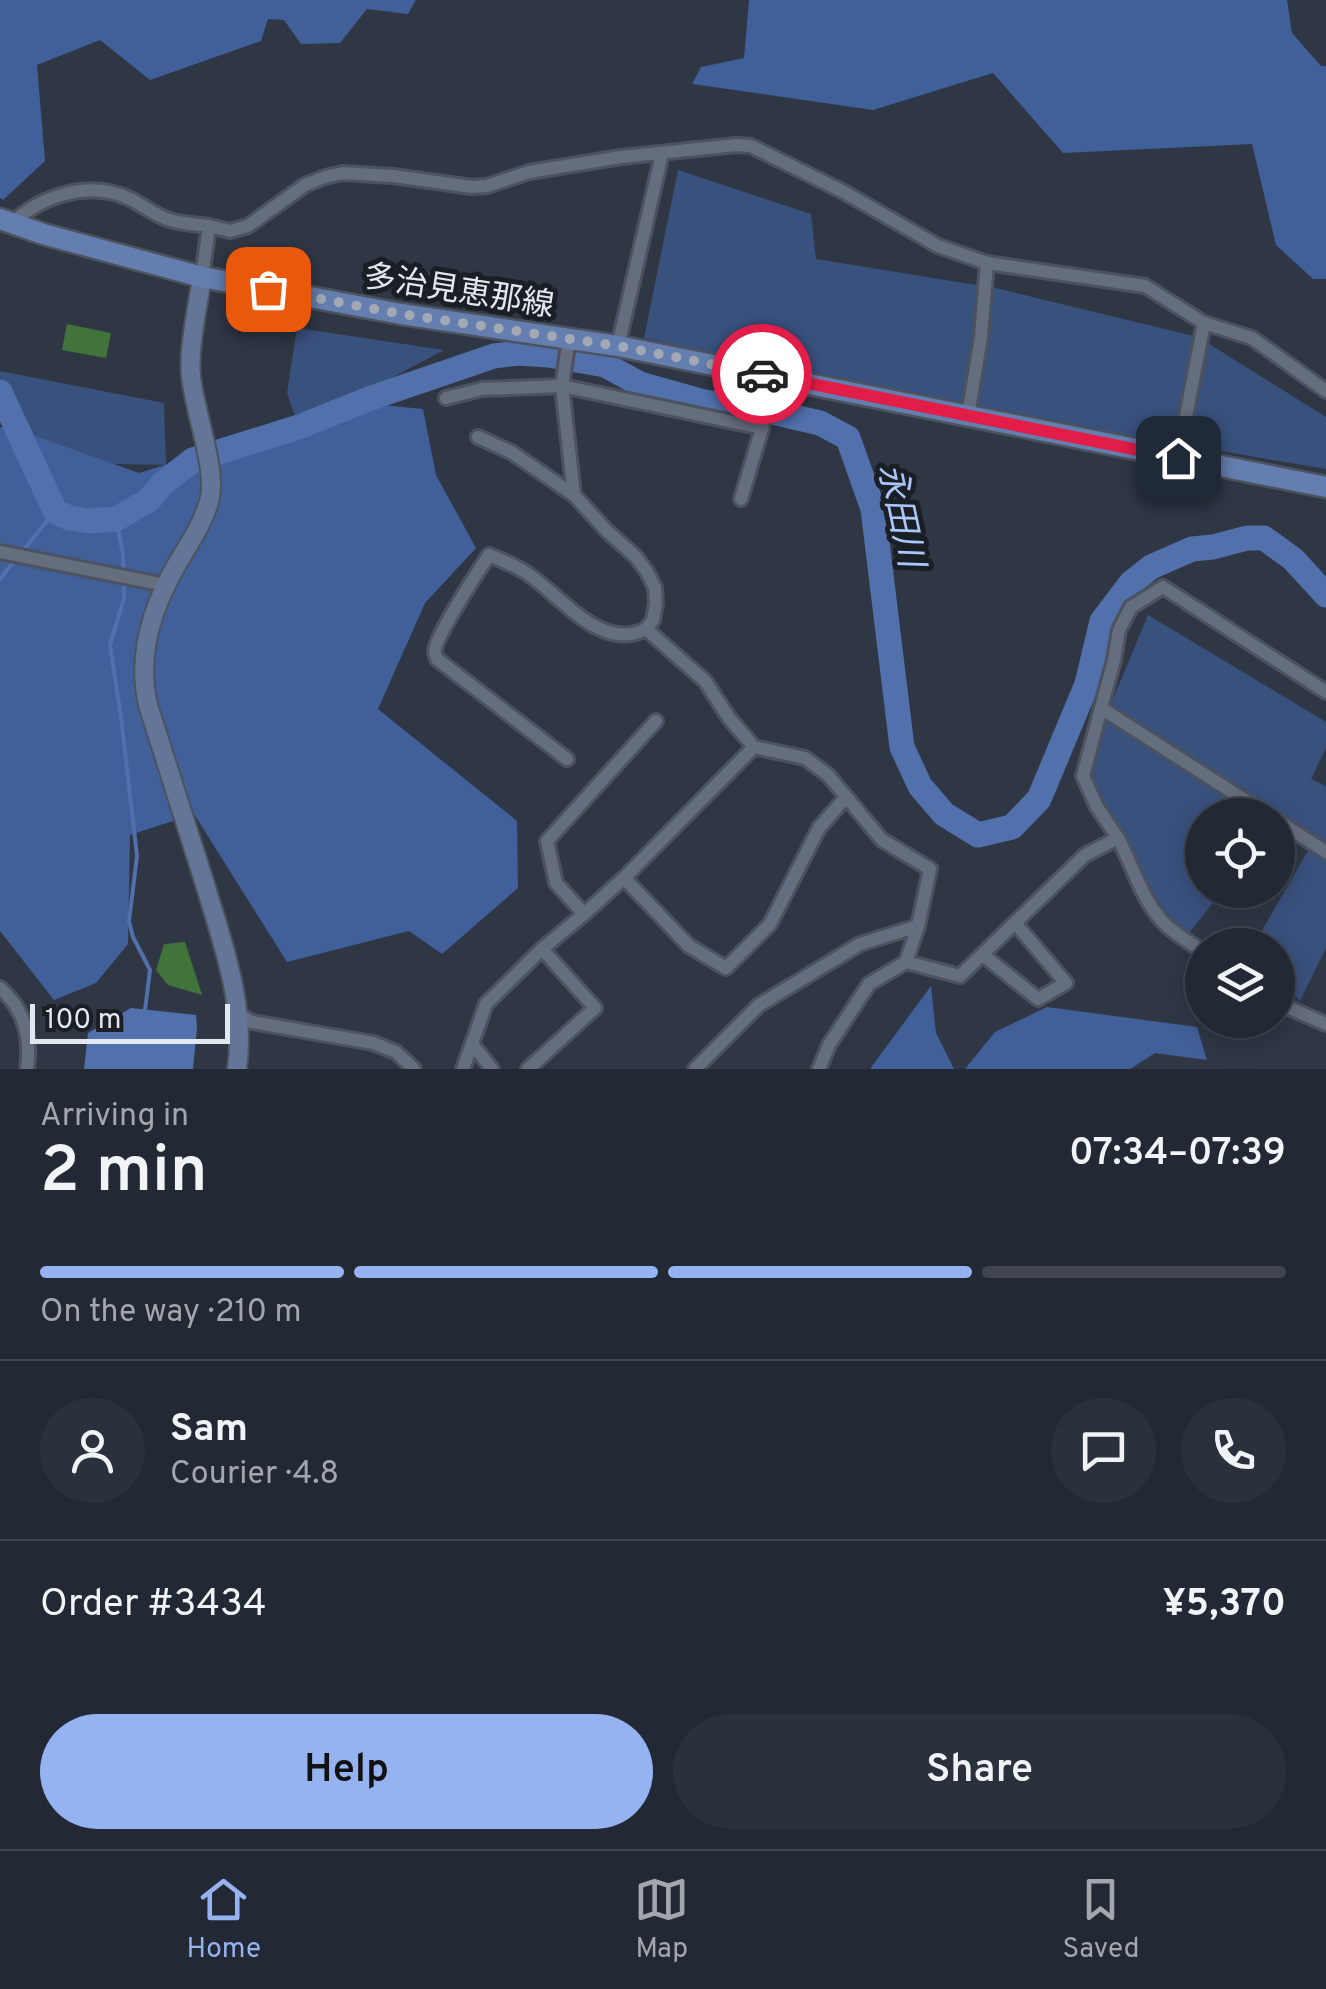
<!DOCTYPE html>
<html lang="en">
<head>
<meta charset="utf-8">
<style>
  body { margin:0; font-family:Overpass,"Noto Sans JP",sans-serif; background:#2b313c; color:#f1f3f6; height:100vh; display:flex; flex-direction:column; font-size:38px; white-space:nowrap }
  * { box-sizing:border-box; margin:0 }
  p { font-size:32px; color:#a3a6ac }
  .icon { flex:none; width:55px; height:55px; fill:none; stroke:currentColor; stroke-width:2; stroke-linecap:round; stroke-linejoin:round }
  .map { position:relative; height:1069px; overflow:hidden }
  .details { display:flex; flex-direction:column; background:#232934; flex:1 }
  .details>* { flex:none }
  .fabs { position:absolute; left:1185px; top:798px; display:grid; gap:20px }
  .fabs a { display:grid; place-items:center; width:110px; height:110px; border-radius:50%; background:#232934; box-shadow:0 5px 25px #0003,0 0 0 2px #40454f; font-size:50px }
  .scale { position:absolute; left:30px; bottom:25px; width:200px; box-sizing:border-box; padding-left:10px; border:5px solid #e2e7f0; border-top:0; font-size:28px; line-height:35px; white-space:nowrap; color:#e2e7f0; -webkit-text-stroke:8px #1a1e25; paint-order:stroke }
  .pin { position:absolute; display:grid; place-items:center; width:85px; height:85px; color:#fff; margin:-42px; border-radius:20px; box-shadow:0 5px 15px #0006 }
  .courier { position:absolute; display:grid; place-items:center; width:100px; height:100px; margin:-50px; border:8px solid #e11d48; border-radius:50%; background:#fff; color:#222; box-shadow:0 2px 12px #0007 }
  .head em { font-style:normal; font-weight:600 }
  .head div { display:flex; flex-direction:column-reverse }
  .head { display:flex; align-items:center; justify-content:space-between; height:170px; padding:0 40px }
  h1 { font-size:65px; font-weight:600; line-height:75px }
  .bar { display:grid; grid-template-columns:repeat(4,1fr); gap:15px 10px; align-content:center; height:120px; padding:0 40px }
  .bar i { height:12px; border-radius:8px; background:#40454f }
  .bar .selected { background:#95b2f1 }
  .bar p { grid-column:span 4 }
  .line { display:flex; align-items:center; gap:25px; padding:0 40px; border-top:2px solid #40454f }
  .line div { flex:1 }
  .round { display:grid; place-items:center; flex:none; width:105px; height:105px; border-radius:52px; background:#2b313c }
  .cta { display:flex; gap:20px; margin-top:auto; padding:20px 40px }
  .cta a { flex:1; height:115px; border-radius:60px; background:#95b2f1; color:#111; font-size:40px; font-weight:600; line-height:115px; text-align:center }
  .cta a+a { background:#2b313c; color:#f1f3f6 }
  .dock { display:flex; justify-content:space-around; align-items:center; height:140px; border-top:2px solid #40454f; background:#232934; font-size:28px; color:#a3a6ac }
  .dock a { display:grid; justify-items:center; gap:5px }
  .dock .selected { color:#95b2f1 }
  .map>svg:first-child { display:block }
</style>
</head>
<body>
<div class="map">
<svg width="1326" height="1069" viewBox="0 0 1326 1069">
  <rect width="100%" height="100%" fill="#2f3745"/>
  <!-- green -->
  <g fill="#39517d">
    <polygon points="678,170 811,214 816,259 995,288 1198,337 1326,417 1326,469 931,402 644,338"/>
    <polygon points="297,328 444,350 299,427 287,393"/>
    <polygon points="0,371 164,403 166,465 114,464 29,455 0,381"/>
    <polygon points="1148,615 1326,722 1326,748 1311,779 1326,786 1326,948 1300,1001 1278,977 1278,945 1259,945 1261,932 1309,849 1278,834 1278,815 1202,815 1202,890 1223,890 1186,937 1109,838 1079,787 1108,711"/>
  </g>
  <!-- forest -->
  <g fill="#415f99">
    <polygon points="0,0 416,0 408,14 367,9 340,43 301,44 284,20 268,19 261,41 150,80 100,40 37,65 45,161 3,200 0,198"/>
    <polygon points="749,0 1287,0 1292,33 1321,66 1326,66 1326,279 1313,279 1276,245 1252,144 1063,153 993,73 873,110 692,84 701,67 744,58"/>
    <polygon points="363,403 423,409 436,475 476,548 425,603 378,709 517,821 518,888 442,954 409,931 287,962 194,814 130,835 128,944 96,983 54,1000 0,931 0,427 10,427 139,473"/>
    <polygon points="931,986 936,1033 954,1069 870,1069"/>
    <polygon points="1047,1007 1197,1027 1207,1060 1155,1053 1130,1069 965,1069 995,1032"/>
  </g>
  <!-- water -->
  <polygon fill="#5170ac" points="131,1008 196,1015 197,1028 193,1069 84,1069 88,1033"/>
  <g fill="none" stroke-linecap="round" stroke-linejoin="round">
    <!-- stream -->
    <g stroke="#5170ac" stroke-width="4">
      <polyline points="116,519 123,554 124,598 110,645 121,717 137,856 129,921 133,937 150,970 145,1010"/>
      <polyline points="22,552 55,511"/>
      <polyline points="0,579 16,559"/>
    </g>
    <!-- river -->
    <polyline stroke="#5170ac" stroke-width="25" points="0,392 55,511 69,518 88,521 116,519 149,500 162,484 193,460 299,427 371,398 494,356 518,353 548,355 605,365 640,384 704,402 759,409 820,423 848,438 873,509 902,747 920,786 944,814 978,835 1012,827 1039,799 1087,684 1102,621 1131,583 1151,567 1192,549 1213,547 1247,538 1264,538 1293,559 1326,595"/>
  </g>
  <!-- building -->
  <g fill="#42733b">
    <polygon points="67,324 111,333 106,358 62,350"/>
    <polygon points="185,942 202,995 168,985 156,970 164,944"/>
  </g>
  <g fill="none" stroke-linecap="round" stroke-linejoin="round">
    <defs>
      <g id="street">
        <path d="M11,224C41,196 88,180 128,198C142,204 155,216 170,220C182,224 196,224 209,226"/>
        <polyline points="202,277 209,226 230,231 248,226 305,185 325,177 343,173 393,176 472,187 487,186 529,172 621,157 736,145 751,146 842,191 938,246 987,263 1145,286 1204,323 1252,338 1326,391"/>
        <polyline points="569,338 562,386 574,495 607,531 636,557 647,572 655,588 656,603 653,620 646,629 705,681 729,718 754,747 805,758 828,775 882,840 930,869 918,926 906,962 869,984 829,1045 819,1069"/>
        <polyline points="618,346 662,154"/>
        <polyline points="446,398 482,389 562,386 762,428 741,499"/>
        <polyline points="968,416 981,337 987,263"/>
        <polyline points="762,428 772,376"/>
        <polyline points="478,437 511,452 574,495"/>
        <polyline points="1178,458 1204,323"/>
        <polyline points="0,552 165,585"/>
        <polyline points="1101,708 1114,660 1119,630 1131,607 1163,587 1326,692"/>
        <path d="M567,759L437,659C436,656 435,654 435,651C435,637 479,570 489,555C501,560 514,565 525,572C560,594 600,653 646,629"/>
        <polyline points="1278,821 1326,852"/>
        <polyline points="1118,838 1097,807 1083,776 1101,708 1268,815"/>
        <polyline points="624,878 689,946 726,968 770,924 819,828 846,797"/>
        <polyline points="584,914 556,883 547,841 656,721"/>
        <polyline points="983,955 1038,999 1066,983 1015,923"/>
        <path d="M906,962L960,976L1085,855L1118,838C1133,866 1141,898 1163,922C1174,934 1190,942 1202,951"/>
        <path d="M0,988C25,1010 31,1036 27,1069"/>
        <polyline points="1278,1003 1326,1024"/>
        <polyline points="238,1014 252,1022 373,1043 396,1052 414,1069"/>
        <polyline points="472,1044 492,1069"/>
        <polyline points="463,1069 486,1004 542,949 584,914 624,878 754,747"/>
        <polyline points="528,1069 595,1008 542,949"/>
        <polyline points="695,1069 759,1005 860,944 918,926"/>
      </g>
      <path id="secondary" d="M202,277C198,305 188,350 191,376C194,409 216,467 210,497C206,518 191,541 180,559C153,604 136,653 148,705C167,763 185,822 204,881C222,941 246,1005 237,1069"/>
      <polyline id="primary" points="0,219 43,234 202,277 401,314 618,346 1326,487"/>
    </defs>
    <!-- street casing -->
    <use href="#street" stroke="#4c525e" stroke-width="18"/>
    <!-- secondary casing -->
    <use href="#secondary" stroke="#4c525e" stroke-width="22"/>
    <!-- primary casing -->
    <use href="#primary" stroke="#4c525e" stroke-width="25"/>
    <!-- street -->
    <use href="#street" stroke="#656e7e" stroke-width="12"/>
    <!-- secondary -->
    <use href="#secondary" stroke="#647697" stroke-width="18"/>
    <!-- primary -->
    <use href="#primary" stroke="#647eaf" stroke-width="20"/>
  </g>
  <g fill="none" stroke-linecap="round" stroke-linejoin="round">
    <!-- done -->
    <polyline stroke="#a3a9b4" stroke-width="10" stroke-dasharray="0 18" points="268,289 401,314 618,346 762,374"/>
    <!-- route -->
    <polyline stroke="#e11d48" stroke-width="12" points="762,374 1178,458"/>
  </g>
  <g text-anchor="middle" stroke-width="10" stroke-linejoin="round" paint-order="stroke">
    <!-- street labels -->
    <g font-size="32" fill="#e2e7f0" stroke="#1a1e25">
      <text transform="translate(459 290) rotate(9)" y="11">多治見恵那線</text>
    </g>
    <!-- water labels -->
    <g font-size="35" font-style="italic" fill="#abc7fa" stroke="#1a1e25">
      <text transform="translate(902 515) rotate(78)" y="12">永田川</text>
    </g>
  </g>
</svg>
<div class="fabs">
<a><svg class="icon" aria-label="locate" viewBox="0 0 24 24"><circle cx="12" cy="12" r="6"/><path d="M12 2v4M12 18v4M2 12h4M18 12h4"/></svg></a>
<a><svg class="icon" aria-label="layers" viewBox="0 0 24 24"><path d="M12 4l9 5-9 5-9-5zM3 14l9 5 9-5"/></svg></a>
</div>
<div class="scale">100 m</div>
<div class="pin" style="left:268px;top:289px;background:#ea580c"><svg class="icon" aria-label="bag" viewBox="0 0 24 24"><path d="M5 8h14l-1 12H6zM9 8a3 3 0 0 1 6 0"/></svg></div>
<div class="pin" style="left:1178px;top:458px;background:#1f2937"><svg class="icon" aria-label="home" viewBox="0 0 24 24"><path d="M3 11l9-7 9 7M6 9v11h12V9"/></svg></div>
<div class="courier" style="left:762px;top:374px"><svg class="icon" aria-label="car" viewBox="0 0 24 24"><path d="M5 17H2v-5l4-1 3-4h7l3 4 3 1v5h-3M9 17h6M6 11h13"/><circle cx="7" cy="17" r="2"/><circle cx="17" cy="17" r="2"/></svg></div>
</div>
<section class="details">
<div class="head"><div><h1>2 min</h1><p>Arriving in</p></div><em>07:34–07:39</em></div>
<div class="bar"><i class="selected"></i><i class="selected"></i><i class="selected"></i><i></i><p>On the way · 210 m</p></div>
<div class="line" style="height:180px"><a class="round"><svg class="icon" aria-label="person" viewBox="0 0 24 24"><circle cx="12" cy="8" r="4"/><path d="M4 21q1-7 8-7t8 7"/></svg></a><div><b>Sam</b><p>Courier · 4.8</p></div><a class="round"><svg class="icon" aria-label="chat" viewBox="0 0 24 24"><path d="M4 5h16v11H9l-5 4z"/></svg></a><a class="round"><svg class="icon" aria-label="phone" viewBox="0 0 24 24"><path d="M5 4h4l2 5-3 2q2 4 5 5l2-3 5 2v4C11 20 4 13 5 4z"/></svg></a></div>
<div class="line" style="height:130px"><div>Order #3434</div><b>¥5,370</b></div>
<div class="cta"><a>Help</a><a>Share</a></div>
</section>
<nav class="dock">
<a class="selected"><svg class="icon" aria-label="home" viewBox="0 0 24 24"><path d="M3 11l9-7 9 7M6 9v11h12V9"/></svg>Home</a>
<a><svg class="icon" aria-label="map" viewBox="0 0 24 24"><path d="M3 6l6-2 6 2 6-2v14l-6 2-6-2-6 2zM9 4v14M15 6v14"/></svg>Map</a>
<a><svg class="icon" aria-label="saved" viewBox="0 0 24 24"><path d="M7 4h10v16l-5-4-5 4z"/></svg>Saved</a>
</nav>
</body>
</html>
